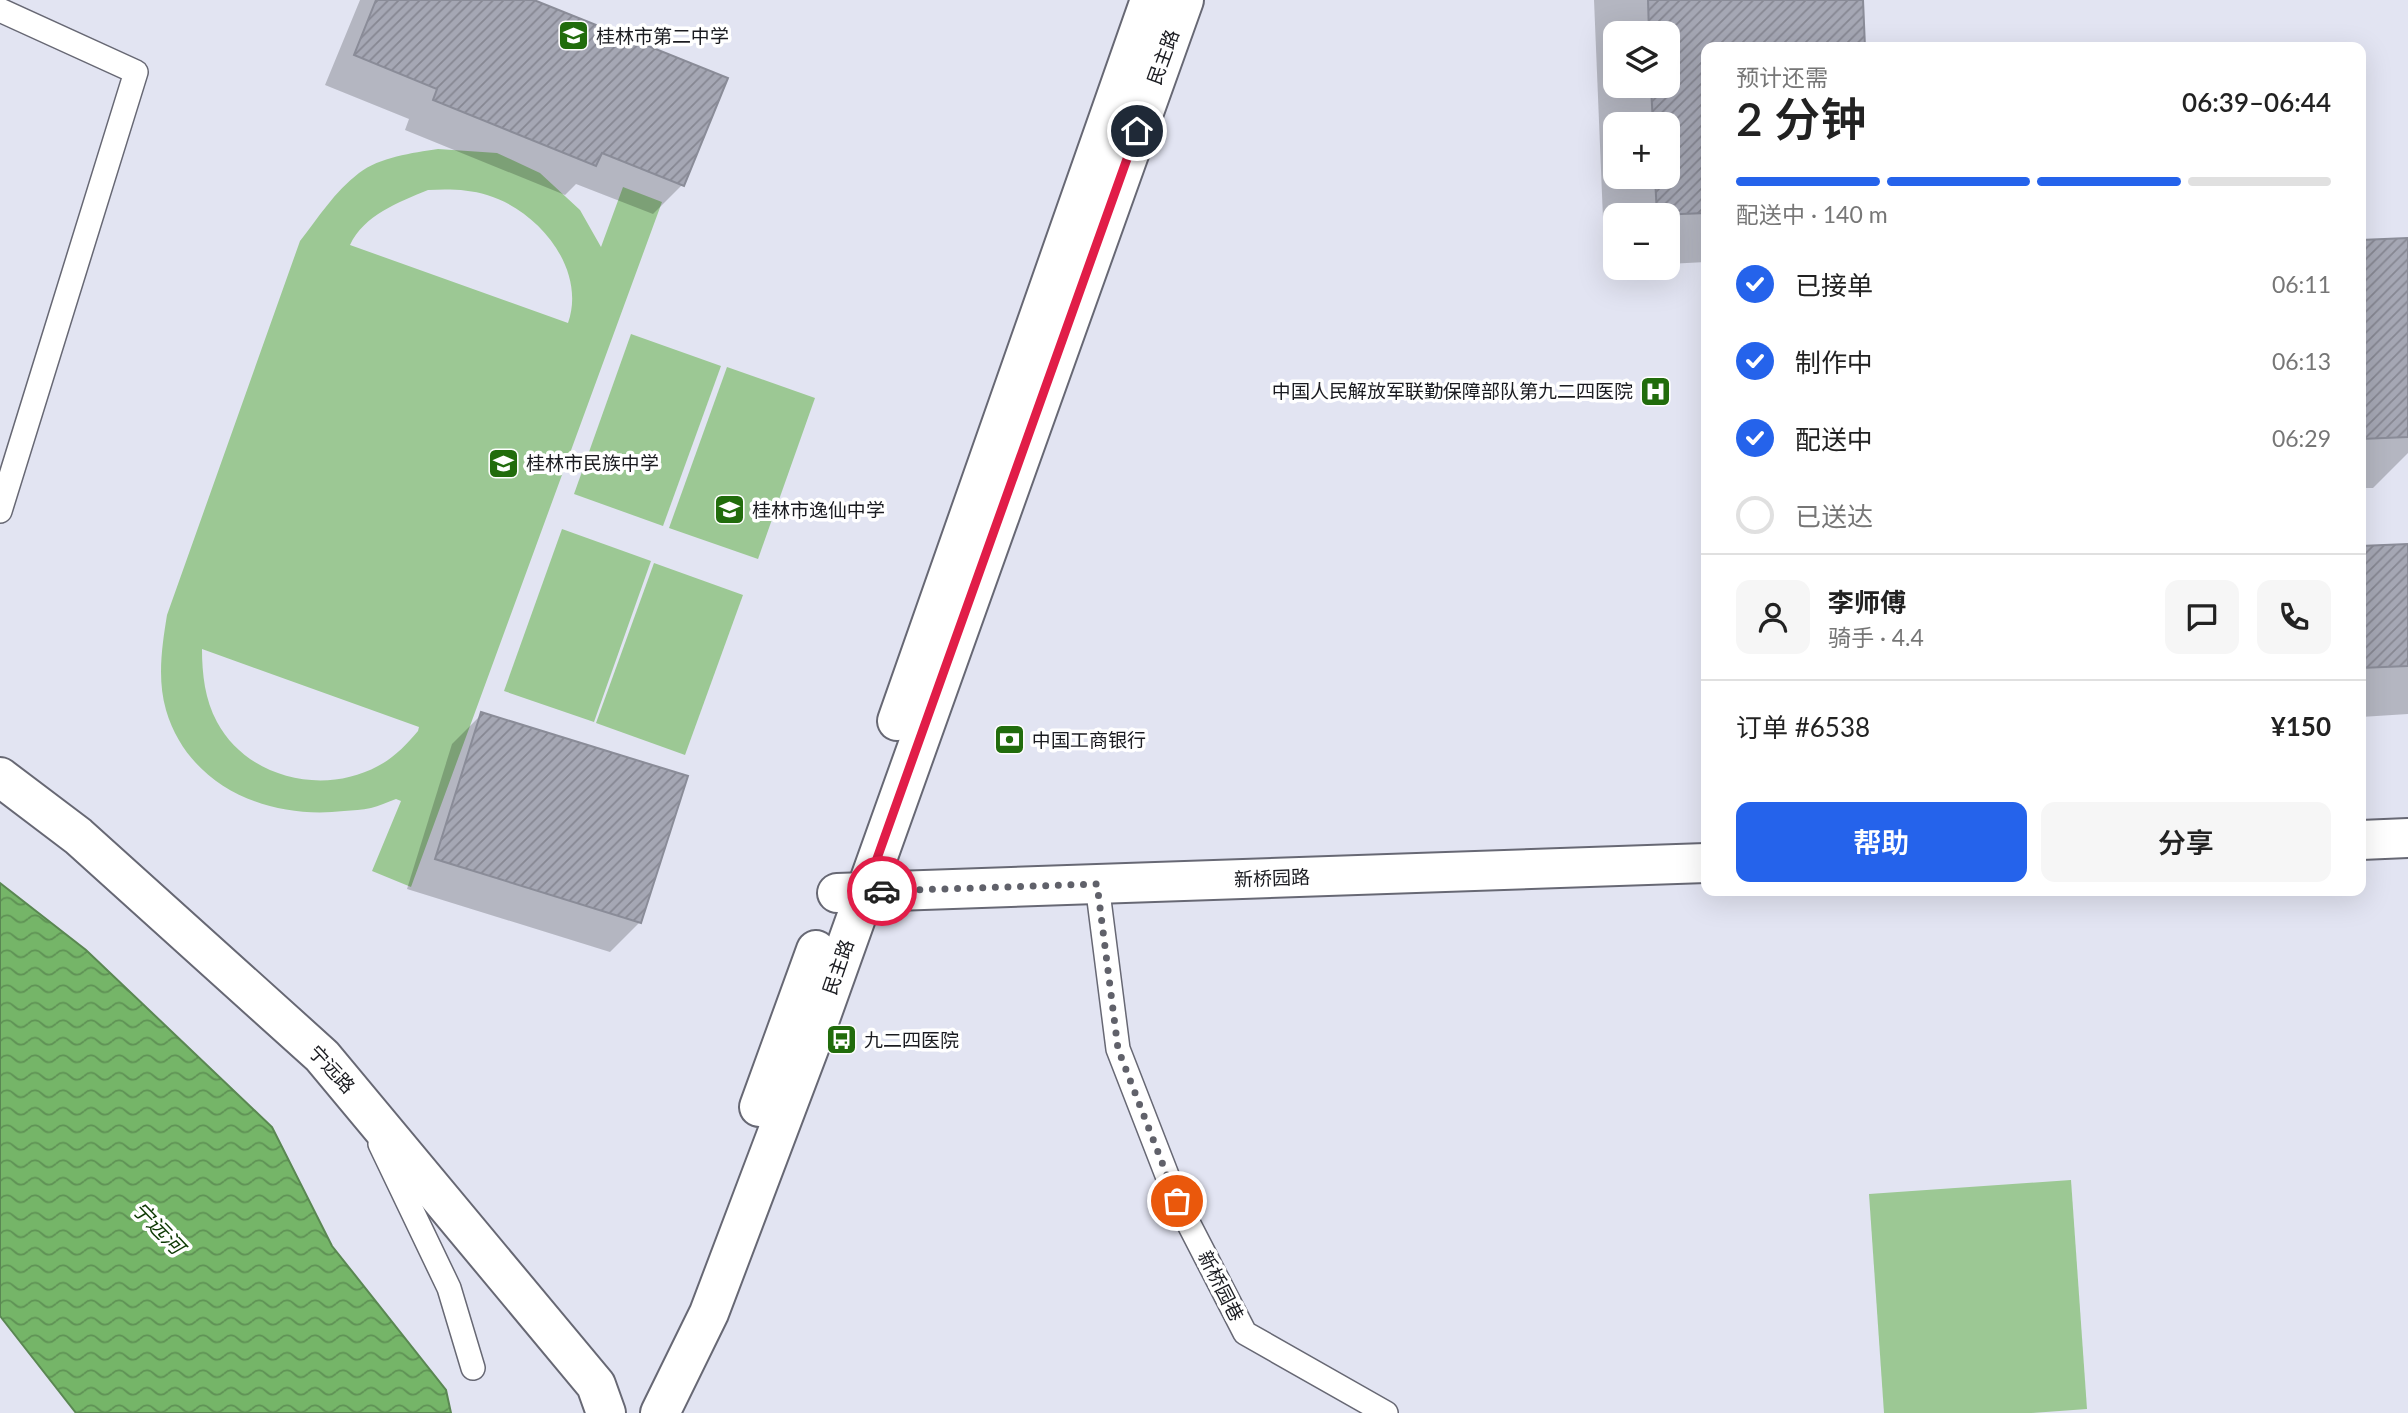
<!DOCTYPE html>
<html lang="zh">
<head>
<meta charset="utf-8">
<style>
  body { margin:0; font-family:Lato,"Noto Sans SC",sans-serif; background:#f6f6f6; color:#222; height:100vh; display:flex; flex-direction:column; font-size:26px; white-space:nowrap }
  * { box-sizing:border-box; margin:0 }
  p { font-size:23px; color:#767676 }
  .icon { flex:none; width:38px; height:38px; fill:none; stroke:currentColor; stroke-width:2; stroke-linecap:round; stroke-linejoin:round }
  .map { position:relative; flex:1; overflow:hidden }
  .side { position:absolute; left:1701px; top:42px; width:665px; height:854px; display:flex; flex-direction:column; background:#fff; border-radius:14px; box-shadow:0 7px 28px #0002 }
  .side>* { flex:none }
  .controls { position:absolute; left:1603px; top:21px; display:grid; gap:14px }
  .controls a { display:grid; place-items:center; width:77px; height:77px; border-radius:14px; background:#fff; box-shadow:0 7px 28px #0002; font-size:35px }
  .pin { position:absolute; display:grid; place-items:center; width:60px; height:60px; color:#fff; margin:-30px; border:4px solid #fff; border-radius:50%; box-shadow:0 2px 7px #0007 }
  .courier { position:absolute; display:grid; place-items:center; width:70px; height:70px; margin:-35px; border:5px solid #e11d48; border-radius:50%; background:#fff; color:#222; box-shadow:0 2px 9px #0007 }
  .summary em { font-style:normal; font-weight:600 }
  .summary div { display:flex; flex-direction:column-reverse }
  .summary { display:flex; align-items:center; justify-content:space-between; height:119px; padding:0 35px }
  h1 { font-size:46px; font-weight:600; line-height:52px }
  .bar { display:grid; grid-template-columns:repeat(4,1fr); gap:10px 7px; align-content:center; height:84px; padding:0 35px }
  .bar i { height:9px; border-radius:5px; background:#e0e0e0 }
  .bar .on { background:#2563eb }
  .bar p { grid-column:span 4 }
  .line { display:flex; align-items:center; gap:18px; padding:0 35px; border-top:2px solid #e0e0e0 }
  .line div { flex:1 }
  .round { display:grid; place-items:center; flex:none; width:74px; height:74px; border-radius:14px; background:#f6f6f6 }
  ol { padding:0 35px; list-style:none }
  li { display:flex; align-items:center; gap:21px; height:77px }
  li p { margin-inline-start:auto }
  li .icon { padding:7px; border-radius:50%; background:#2563eb; color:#fff; stroke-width:4 }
  li:last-child { color:#767676 }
  li i { width:38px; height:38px; border:4px solid #e0e0e0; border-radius:50% }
  .cta { display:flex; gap:14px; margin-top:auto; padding:14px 35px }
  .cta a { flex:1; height:80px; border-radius:14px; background:#2563eb; color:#fff; font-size:28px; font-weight:600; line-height:80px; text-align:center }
  .cta a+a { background:#f6f6f6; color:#222 }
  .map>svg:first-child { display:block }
</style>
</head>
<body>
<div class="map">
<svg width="2408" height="1413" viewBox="0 0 2408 1413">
  <defs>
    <pattern id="water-waves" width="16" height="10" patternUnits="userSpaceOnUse" patternTransform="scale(1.75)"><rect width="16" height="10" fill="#75b568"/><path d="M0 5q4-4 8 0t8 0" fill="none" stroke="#5f9255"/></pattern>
    <pattern id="building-hatch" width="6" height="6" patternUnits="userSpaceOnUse" patternTransform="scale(1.75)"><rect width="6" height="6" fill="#a5a7b4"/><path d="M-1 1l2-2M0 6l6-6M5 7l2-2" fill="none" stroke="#868792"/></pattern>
  </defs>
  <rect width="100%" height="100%" fill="#e2e4f2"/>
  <!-- pitch -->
  <g fill="#9cc894" fill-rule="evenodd">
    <path d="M438,149L497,153L540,173L580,210L601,247L623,187L662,202L411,887L372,871L401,801L396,799C387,802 379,806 371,808C362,810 353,810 344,811C270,820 189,788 166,710C157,679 162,646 167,615L300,241C318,218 335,191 359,173C380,157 412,153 438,149ZM428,190C447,189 468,189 487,195C538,210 587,269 568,323L350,245C364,215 399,202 428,190ZM202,649L419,727L418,731C407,744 394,758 378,766C323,796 247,778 217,722C205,700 202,674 202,649Z"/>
    <polygon points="631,334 721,366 663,526 574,494"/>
    <polygon points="727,367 815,398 758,559 669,528"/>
    <polygon points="562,529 651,561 594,722 504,691"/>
    <polygon points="654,563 743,595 685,755 596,723"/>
    <polygon points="2071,1180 2087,1409 2032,1413 1884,1413 1869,1194"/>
  </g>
  <!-- water -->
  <polygon fill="url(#water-waves)" stroke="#5a8752" stroke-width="2" points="0,883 86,950 272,1127 332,1246 446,1390 451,1413 76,1413 0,1316"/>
  <!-- shadow -->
  <g fill="#0003" fill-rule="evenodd">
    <polygon points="360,0 530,0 682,185 653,214 576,184 565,195 405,130 409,119 325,85"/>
    <path d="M1594,0H1862L1864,47H1706V262L1668,264V215H1615V266L1605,267ZM1615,33H1668V86H1615ZM1615,124H1668V177H1615Z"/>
    <polygon points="2408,239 2408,453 2373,488 2361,488 2361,241"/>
    <polygon points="2408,545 2408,714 2361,717 2361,548"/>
    <polygon points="482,714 640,922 610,952 407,889 452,744"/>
  </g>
  <!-- building -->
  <g fill="url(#building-hatch)" stroke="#8a8c98" stroke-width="2">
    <polygon points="376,0 534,0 728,78 684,186 602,153 596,166 433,100 437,89 354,55"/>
    <polygon points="1648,0 1863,0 1865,47 1706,47 1706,213 1657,215 1655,177 1668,177 1668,124 1653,124 1651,86 1668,86 1668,33 1649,33"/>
    <polygon points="2408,238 2408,437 2361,439 2361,240"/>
    <polygon points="2408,544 2408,666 2361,668 2361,546"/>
    <polygon points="481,712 688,776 641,923 435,859"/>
  </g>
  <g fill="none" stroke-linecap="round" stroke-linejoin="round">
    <defs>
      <g id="service">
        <polyline points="0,10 136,72 0,511"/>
        <polyline points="1097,884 1118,1049 1177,1201 1245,1333 1386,1413"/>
        <polyline points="380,1144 449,1288 473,1368"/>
      </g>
      <g id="minor">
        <polyline points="0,777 78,836 322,1056 596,1385 606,1413"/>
        <polyline points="2361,840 2408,838"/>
        <polyline points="837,893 1706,863"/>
      </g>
      <g id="tertiary">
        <polyline points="897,721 1150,0"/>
        <polyline points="759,1107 816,950"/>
        <polyline points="660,1413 709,1313 816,1030 1184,0"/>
      </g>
    </defs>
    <!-- service casing -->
    <use href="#service" stroke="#676874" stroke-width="26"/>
    <!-- minor casing -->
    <use href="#minor" stroke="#676874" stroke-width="42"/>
    <!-- tertiary casing -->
    <use href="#tertiary" stroke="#676874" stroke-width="42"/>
    <!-- service -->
    <use href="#service" stroke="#fff" stroke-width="23"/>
    <!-- minor -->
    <use href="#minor" stroke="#fff" stroke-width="38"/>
    <!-- tertiary -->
    <use href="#tertiary" stroke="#fff" stroke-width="38"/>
  </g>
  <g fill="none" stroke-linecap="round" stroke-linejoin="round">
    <!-- done -->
    <polyline stroke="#60616a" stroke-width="7" stroke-dasharray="0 12.6" points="882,891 1097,884 1118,1049 1177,1201"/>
    <!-- route -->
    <polyline stroke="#e11d48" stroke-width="9" points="882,891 865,892 1137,131"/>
  </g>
  <!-- icons -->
  <defs>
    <symbol id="school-square" viewBox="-11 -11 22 22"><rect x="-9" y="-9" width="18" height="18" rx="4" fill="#216c0c" stroke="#fff"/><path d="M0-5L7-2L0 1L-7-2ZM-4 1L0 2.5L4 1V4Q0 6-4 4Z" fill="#fff"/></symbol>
    <symbol id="hospital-square" viewBox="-11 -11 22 22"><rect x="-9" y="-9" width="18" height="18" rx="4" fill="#216c0c" stroke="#fff"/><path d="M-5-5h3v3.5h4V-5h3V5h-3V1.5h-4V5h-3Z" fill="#fff"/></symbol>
    <symbol id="bank-square" viewBox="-11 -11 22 22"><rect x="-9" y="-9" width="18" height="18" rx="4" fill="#216c0c" stroke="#fff"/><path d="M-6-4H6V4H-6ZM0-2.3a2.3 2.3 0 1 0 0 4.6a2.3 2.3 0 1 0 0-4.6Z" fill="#fff"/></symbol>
    <symbol id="bus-square" viewBox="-11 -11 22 22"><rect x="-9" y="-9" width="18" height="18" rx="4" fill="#216c0c" stroke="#fff"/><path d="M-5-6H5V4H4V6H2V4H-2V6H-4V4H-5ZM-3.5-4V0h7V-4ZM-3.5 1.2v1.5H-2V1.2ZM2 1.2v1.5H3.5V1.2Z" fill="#fff"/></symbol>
  </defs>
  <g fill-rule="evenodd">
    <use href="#school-square" x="556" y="18" width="35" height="35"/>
    <use href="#hospital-square" x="1638" y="374" width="35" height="35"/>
    <use href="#school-square" x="486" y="446" width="35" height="35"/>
    <use href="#school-square" x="712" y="492" width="35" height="35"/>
    <use href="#bank-square" x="992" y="722" width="35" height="35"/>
    <use href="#bus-square" x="824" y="1022" width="35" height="35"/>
  </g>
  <g text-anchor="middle" stroke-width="7" stroke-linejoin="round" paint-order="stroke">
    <!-- poi labels -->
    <g font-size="19" fill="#1a1b20" stroke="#fff" text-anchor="start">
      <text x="596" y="43">桂林市第二中学</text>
      <text x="1633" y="398" text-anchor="end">中国人民解放军联勤保障部队第九二四医院</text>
      <text x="526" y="470">桂林市民族中学</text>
      <text x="752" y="517">桂林市逸仙中学</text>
      <text x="1032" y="747">中国工商银行</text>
      <text x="864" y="1047">九二四医院</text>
    </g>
    <!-- street labels -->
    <g font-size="19" fill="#1a1b20" stroke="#fff">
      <text transform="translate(1163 57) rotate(-70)" y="7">民主路</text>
      <text transform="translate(1272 878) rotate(-2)" y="7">新桥园路</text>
      <text transform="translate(838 967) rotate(-71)" y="7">民主路</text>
      <text transform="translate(332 1069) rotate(47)" y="7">宁远路</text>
      <text transform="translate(1221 1286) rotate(63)" y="7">新桥园巷</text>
    </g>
    <!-- water labels -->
    <g font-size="21" font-style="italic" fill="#0c3802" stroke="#fff">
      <text transform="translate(158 1228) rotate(46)" y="7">宁远河</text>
    </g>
  </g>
</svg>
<div class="controls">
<a><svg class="icon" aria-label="layers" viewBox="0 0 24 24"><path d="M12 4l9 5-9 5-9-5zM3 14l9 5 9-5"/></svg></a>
<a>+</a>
<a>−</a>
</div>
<div class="pin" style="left:1177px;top:1201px;background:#ea580c"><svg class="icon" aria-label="bag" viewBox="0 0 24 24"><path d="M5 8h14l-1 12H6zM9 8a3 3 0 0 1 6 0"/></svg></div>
<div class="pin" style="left:1137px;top:131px;background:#1f2937"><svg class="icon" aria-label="home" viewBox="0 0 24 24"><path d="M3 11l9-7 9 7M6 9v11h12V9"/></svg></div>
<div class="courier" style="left:882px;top:891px"><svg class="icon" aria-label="car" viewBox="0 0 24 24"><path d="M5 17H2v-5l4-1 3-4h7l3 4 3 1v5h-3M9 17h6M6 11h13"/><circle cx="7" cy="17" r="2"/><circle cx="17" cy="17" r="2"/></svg></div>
<section class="side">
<div class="summary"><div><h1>2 分钟</h1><p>预计还需</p></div><em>06:39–06:44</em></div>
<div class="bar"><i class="on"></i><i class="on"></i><i class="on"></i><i></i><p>配送中 · 140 m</p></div>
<ol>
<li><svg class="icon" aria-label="check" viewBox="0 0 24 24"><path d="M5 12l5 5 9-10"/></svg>已接单<p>06:11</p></li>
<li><svg class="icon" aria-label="check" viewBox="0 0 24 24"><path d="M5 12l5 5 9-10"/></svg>制作中<p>06:13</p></li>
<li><svg class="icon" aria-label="check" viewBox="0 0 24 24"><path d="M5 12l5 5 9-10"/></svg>配送中<p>06:29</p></li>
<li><i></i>已送达</li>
</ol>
<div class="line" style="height:126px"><a class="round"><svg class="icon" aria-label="person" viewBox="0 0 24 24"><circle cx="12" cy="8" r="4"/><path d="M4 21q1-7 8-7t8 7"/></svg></a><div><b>李师傅</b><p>骑手 · 4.4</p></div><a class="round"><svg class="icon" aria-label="chat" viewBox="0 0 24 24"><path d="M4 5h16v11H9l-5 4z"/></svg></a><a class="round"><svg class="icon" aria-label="phone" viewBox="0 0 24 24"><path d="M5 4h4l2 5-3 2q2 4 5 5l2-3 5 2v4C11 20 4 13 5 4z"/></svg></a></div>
<div class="line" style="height:91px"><div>订单 #6538</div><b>¥150</b></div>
<div class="cta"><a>帮助</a><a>分享</a></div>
</section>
</div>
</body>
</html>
